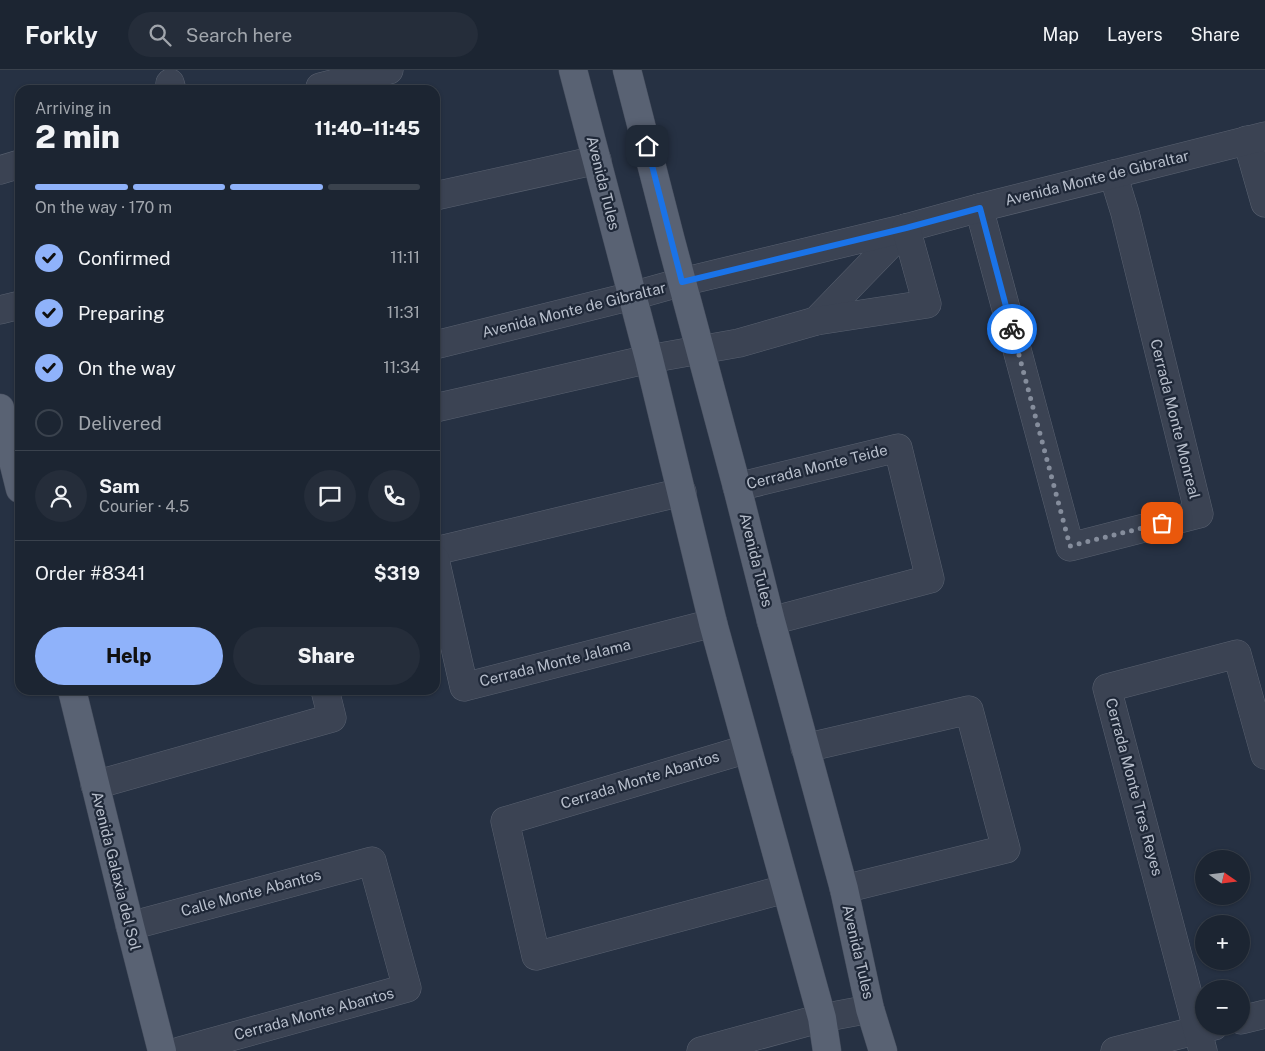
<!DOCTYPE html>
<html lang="en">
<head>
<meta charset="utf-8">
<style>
  body { margin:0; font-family:"Public Sans",sans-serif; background:#252d3a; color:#f1f3f6; height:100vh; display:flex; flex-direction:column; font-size:19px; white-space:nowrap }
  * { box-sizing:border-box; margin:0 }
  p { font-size:16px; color:#a0a5ac }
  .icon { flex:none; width:28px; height:28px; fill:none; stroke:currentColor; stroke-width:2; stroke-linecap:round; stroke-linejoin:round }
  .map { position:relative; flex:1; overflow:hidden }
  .panel { position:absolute; left:15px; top:15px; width:425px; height:610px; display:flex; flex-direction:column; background:#1c2532; border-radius:15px; box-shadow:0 1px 4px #0004,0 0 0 1px #3a424d }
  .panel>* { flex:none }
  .needle { width:32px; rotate:104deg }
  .tools { position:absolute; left:1195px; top:780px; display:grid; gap:10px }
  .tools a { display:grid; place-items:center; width:55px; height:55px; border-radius:50%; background:#1c2532; box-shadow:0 1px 4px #0004,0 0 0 1px #3a424d; font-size:25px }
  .pin { position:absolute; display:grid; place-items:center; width:42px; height:42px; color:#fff; margin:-21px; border-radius:10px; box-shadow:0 2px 8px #0006 }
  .courier { position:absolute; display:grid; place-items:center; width:50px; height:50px; margin:-25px; border:4px solid #1a73e8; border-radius:50%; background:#fff; color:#222; box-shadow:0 1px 6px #0007 }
  .summary em { font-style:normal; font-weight:800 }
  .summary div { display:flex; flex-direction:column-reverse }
  .summary { display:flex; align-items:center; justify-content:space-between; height:85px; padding:0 20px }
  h1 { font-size:32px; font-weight:800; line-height:38px }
  .bar { display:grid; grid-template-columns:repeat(4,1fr); gap:8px 5px; align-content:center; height:60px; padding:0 20px }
  .bar i { height:6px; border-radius:4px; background:#3a424d }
  .bar .on { background:#8fb2fa }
  .bar p { grid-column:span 4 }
  .line { display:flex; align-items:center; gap:12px; padding:0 20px; border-top:1px solid #3a424d }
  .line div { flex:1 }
  .round { display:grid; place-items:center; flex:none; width:52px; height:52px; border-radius:26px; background:#252d3a }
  ol { padding:0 20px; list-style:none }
  li { display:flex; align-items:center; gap:15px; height:55px }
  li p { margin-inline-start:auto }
  li .icon { padding:5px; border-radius:50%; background:#8fb2fa; color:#111; stroke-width:4 }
  li:last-child { color:#a0a5ac }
  li i { width:28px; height:28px; border:2px solid #3a424d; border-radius:50% }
  .cta { display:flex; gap:10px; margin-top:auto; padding:10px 20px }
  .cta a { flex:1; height:58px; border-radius:30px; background:#8fb2fa; color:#111; font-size:20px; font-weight:800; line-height:58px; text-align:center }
  .cta a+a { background:#252d3a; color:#f1f3f6 }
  header { display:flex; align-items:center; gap:30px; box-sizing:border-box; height:70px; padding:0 25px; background:#1c2532; border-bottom:1px solid #3a424d }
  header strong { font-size:24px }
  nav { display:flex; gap:28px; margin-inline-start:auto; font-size:18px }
  .search { width:350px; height:45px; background:#252d3a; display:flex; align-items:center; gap:12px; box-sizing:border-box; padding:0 18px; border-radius:28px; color:#a0a5ac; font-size:19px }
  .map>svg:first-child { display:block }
</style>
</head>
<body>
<header>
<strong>Forkly</strong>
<div class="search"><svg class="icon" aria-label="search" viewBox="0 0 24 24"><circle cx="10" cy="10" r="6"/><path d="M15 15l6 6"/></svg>Search here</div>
<nav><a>Map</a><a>Layers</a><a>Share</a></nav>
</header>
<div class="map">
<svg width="1265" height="981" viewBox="0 0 1265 981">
  <rect width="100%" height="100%" fill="#263143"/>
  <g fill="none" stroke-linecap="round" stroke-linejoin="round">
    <defs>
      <g id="minor">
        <polyline points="170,13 172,20"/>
        <polyline points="320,17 389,0"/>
        <polyline points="1247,70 1265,133"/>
        <polyline points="0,100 20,94"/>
        <polyline points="435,126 597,90"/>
        <polyline points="979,138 1070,477 1199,444 1125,143 1113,104"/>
        <polyline points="0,240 20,235"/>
        <polyline points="816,251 906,158"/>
        <polyline points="435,275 632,226 682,212 906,158 979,138 1265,66"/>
        <polyline points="435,338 649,289 739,273 816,251 927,234 906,158"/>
        <polyline points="737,417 898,378 930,509 771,551"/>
        <polyline points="435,481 682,422"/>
        <polyline points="435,489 464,617 713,553"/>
        <polyline points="805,678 969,640 1006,779 844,819"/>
        <polyline points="747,679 505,751 536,886 785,819"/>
        <polyline points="95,715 332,648 325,620"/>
        <polyline points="130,856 372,791 407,918 180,981"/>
        <polyline points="1241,950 1265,944"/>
        <polyline points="701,981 822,948 870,939"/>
        <polyline points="1115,981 1214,956"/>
        <polyline points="1203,981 1107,618 1237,584 1265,685"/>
      </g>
      <g id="major">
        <polyline points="573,0 649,289 713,553 822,948 827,981"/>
        <polyline points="627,0 671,171 737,417 771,551 844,819 870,939 883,981"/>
        <polyline points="0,338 20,419"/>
        <polyline points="72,620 130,856 162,981"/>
      </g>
    </defs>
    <!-- minor casing -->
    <use href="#minor" stroke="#596170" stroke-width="29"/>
    <!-- major casing -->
    <use href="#major" stroke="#444c5c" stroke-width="29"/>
    <!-- minor -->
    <use href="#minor" stroke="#3b4353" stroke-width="28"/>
    <!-- major -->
    <use href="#major" stroke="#596273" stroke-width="28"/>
  </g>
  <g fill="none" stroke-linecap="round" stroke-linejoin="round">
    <!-- done -->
    <polyline stroke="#858d9c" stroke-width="5" stroke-dasharray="0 9" points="1012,259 1070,476 1162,453"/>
    <!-- route -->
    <polyline stroke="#1a73e8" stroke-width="6" points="647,76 682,212 906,158 980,138 1012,259"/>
  </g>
  <g text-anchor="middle" stroke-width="4.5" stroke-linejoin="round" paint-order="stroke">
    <!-- street labels -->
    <g font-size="15" fill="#b8bfcc" stroke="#1f2838">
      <text transform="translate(1097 108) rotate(-14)" y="5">Avenida Monte de Gibraltar</text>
      <text transform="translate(603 113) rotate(76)" y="5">Avenida Tules</text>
      <text transform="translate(574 240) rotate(-14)" y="5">Avenida Monte de Gibraltar</text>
      <text transform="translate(1175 349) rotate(76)" y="5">Cerrada Monte Monreal</text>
      <text transform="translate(817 397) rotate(-14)" y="5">Cerrada Monte Teide</text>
      <text transform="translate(756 490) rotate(76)" y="5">Avenida Tules</text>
      <text transform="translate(555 593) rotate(-14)" y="5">Cerrada Monte Jalama</text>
      <text transform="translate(640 710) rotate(-17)" y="5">Cerrada Monte Abantos</text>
      <text transform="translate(1134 717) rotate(75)" y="5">Cerrada Monte Tres Reyes</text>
      <text transform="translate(116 801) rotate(76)" y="5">Avenida Galaxia del Sol</text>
      <text transform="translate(251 823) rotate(-15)" y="5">Calle Monte Abantos</text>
      <text transform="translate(858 882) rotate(77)" y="5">Avenida Tules</text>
      <text transform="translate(314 944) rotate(-15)" y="5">Cerrada Monte Abantos</text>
    </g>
  </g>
</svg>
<div class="tools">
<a><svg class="needle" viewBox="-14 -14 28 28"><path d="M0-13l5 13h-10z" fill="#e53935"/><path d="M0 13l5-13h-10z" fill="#a0a5ac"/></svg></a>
<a>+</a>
<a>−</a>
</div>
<div class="pin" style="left:1162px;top:453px;background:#ea580c"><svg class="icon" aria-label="bag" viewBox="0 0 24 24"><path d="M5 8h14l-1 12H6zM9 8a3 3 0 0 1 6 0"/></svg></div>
<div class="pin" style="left:647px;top:76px;background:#1f2937"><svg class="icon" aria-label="home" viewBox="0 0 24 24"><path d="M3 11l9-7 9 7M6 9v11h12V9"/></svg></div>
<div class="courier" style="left:1012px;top:259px"><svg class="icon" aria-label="bike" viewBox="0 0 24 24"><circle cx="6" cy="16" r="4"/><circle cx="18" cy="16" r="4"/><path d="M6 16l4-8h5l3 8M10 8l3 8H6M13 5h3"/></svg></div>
<section class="panel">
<div class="summary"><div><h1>2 min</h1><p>Arriving in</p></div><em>11:40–11:45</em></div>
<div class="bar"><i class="on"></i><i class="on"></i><i class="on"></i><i></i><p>On the way · 170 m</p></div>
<ol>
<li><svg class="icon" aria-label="check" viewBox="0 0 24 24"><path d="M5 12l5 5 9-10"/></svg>Confirmed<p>11:11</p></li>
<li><svg class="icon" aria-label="check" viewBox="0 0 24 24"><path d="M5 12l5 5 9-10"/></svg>Preparing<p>11:31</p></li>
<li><svg class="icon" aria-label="check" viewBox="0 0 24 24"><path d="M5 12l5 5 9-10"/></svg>On the way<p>11:34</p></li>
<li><i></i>Delivered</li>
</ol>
<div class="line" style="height:90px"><a class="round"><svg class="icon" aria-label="person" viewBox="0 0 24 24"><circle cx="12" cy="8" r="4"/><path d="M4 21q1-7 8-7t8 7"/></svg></a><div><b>Sam</b><p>Courier · 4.5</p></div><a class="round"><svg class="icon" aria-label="chat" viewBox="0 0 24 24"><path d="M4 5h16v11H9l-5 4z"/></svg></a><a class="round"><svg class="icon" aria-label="phone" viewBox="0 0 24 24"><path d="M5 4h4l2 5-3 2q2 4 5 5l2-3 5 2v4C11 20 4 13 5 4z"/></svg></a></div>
<div class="line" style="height:65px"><div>Order #8341</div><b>$319</b></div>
<div class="cta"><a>Help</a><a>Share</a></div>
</section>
</div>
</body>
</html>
